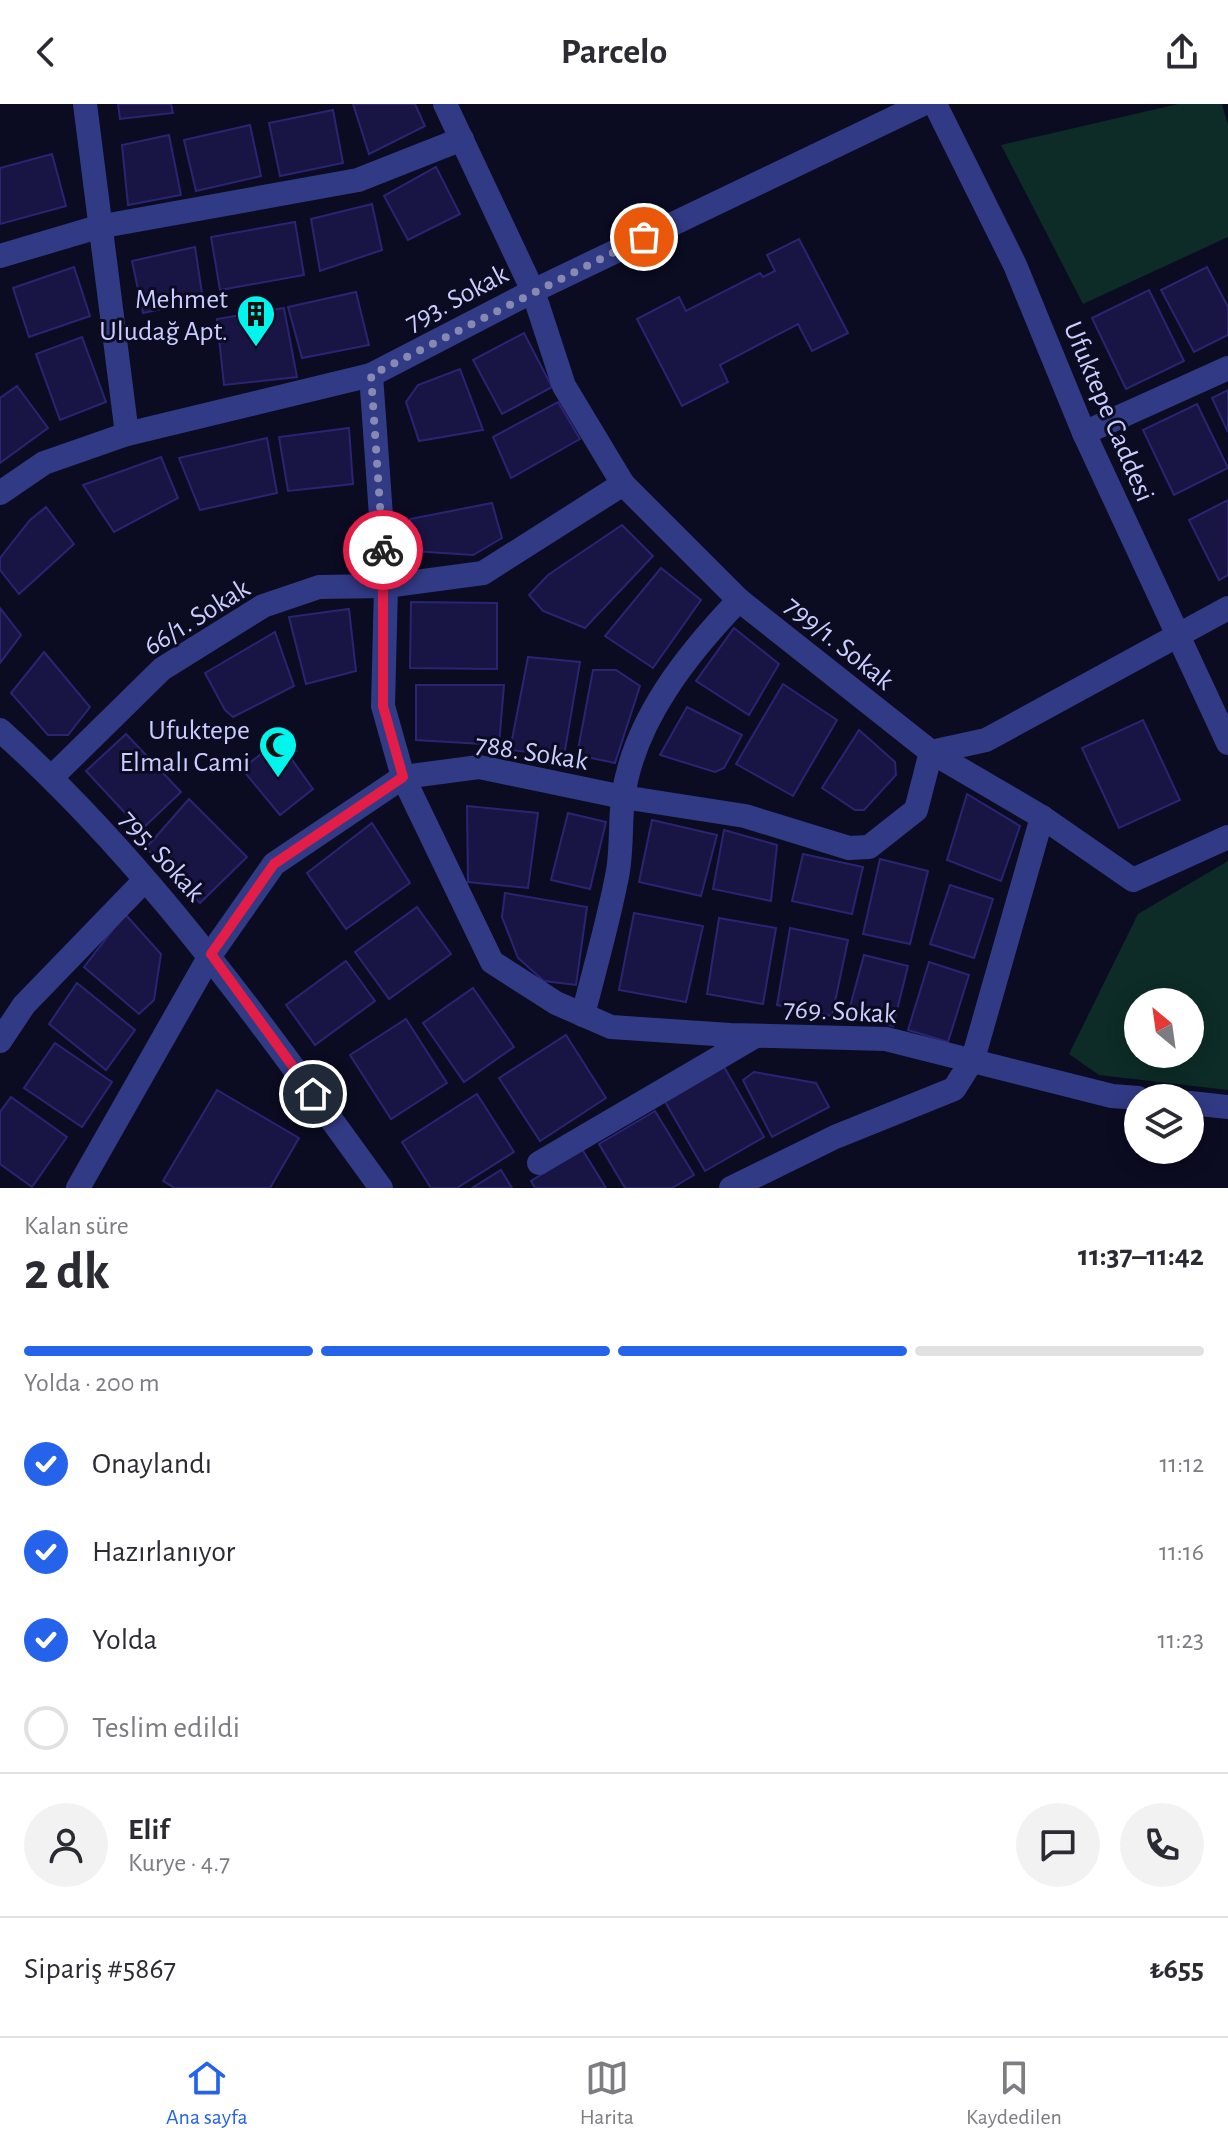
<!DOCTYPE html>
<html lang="tr">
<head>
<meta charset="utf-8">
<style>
  body { margin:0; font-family:"Alegreya Sans",sans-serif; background:#f2f2f3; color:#2b2b33; height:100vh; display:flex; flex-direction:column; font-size:30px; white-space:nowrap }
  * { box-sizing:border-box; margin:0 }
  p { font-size:26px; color:#7c7c81 }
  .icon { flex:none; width:44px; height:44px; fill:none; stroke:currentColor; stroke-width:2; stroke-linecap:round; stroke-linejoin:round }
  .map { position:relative; height:1084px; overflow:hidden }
  .panel { display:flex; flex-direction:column; background:#fff; flex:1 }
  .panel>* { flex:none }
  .needle { width:52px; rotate:331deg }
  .buttons { position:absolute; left:1124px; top:884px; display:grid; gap:16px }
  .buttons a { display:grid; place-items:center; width:80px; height:80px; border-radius:50%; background:#fff; box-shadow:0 4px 20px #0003; font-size:40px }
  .pin { position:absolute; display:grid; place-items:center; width:68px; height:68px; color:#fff; margin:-34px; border:4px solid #fff; border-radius:50%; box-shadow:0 2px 8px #0007 }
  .courier { position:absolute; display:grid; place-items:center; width:80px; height:80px; margin:-40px; border:6px solid #e11d48; border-radius:50%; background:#fff; color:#222; box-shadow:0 2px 10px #0007 }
  .head em { font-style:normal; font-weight:700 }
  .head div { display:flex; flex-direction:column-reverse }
  .head { display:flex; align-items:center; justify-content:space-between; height:136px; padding:0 24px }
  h1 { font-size:52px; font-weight:700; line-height:60px }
  .bar { display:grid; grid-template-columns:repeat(4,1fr); gap:12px 8px; align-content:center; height:96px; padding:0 24px }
  .bar i { height:10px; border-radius:6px; background:#e1e1e2 }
  .bar .on { background:#2563eb }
  .bar p { grid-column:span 4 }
  .line { display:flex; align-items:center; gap:20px; padding:0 24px; border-top:2px solid #e1e1e2 }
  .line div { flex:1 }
  .round { display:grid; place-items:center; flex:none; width:84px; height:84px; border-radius:42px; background:#f2f2f3 }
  ol { padding:0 24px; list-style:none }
  li { display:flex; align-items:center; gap:24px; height:88px }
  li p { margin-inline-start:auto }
  li .icon { padding:8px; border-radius:50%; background:#2563eb; color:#fff; stroke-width:4 }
  li:last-child { color:#7c7c81 }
  li i { width:44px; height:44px; border:4px solid #e1e1e2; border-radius:50% }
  header { display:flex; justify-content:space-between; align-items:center; height:104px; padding:0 24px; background:#fff; font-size:36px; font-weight:700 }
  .dock { display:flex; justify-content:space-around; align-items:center; height:112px; border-top:2px solid #e1e1e2; background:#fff; font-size:22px; color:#7c7c81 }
  .dock a { display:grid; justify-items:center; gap:4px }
  .dock .on { color:#2563eb }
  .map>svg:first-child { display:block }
</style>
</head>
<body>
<header><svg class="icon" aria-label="back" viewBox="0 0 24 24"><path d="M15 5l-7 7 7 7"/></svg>Parcelo<svg class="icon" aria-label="share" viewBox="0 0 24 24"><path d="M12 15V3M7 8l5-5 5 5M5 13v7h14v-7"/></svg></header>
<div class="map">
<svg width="1228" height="1084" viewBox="0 0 1228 1084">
  <rect width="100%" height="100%" fill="#0b0b22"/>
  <!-- green -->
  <g fill="#0d2c27" fill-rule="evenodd">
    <polygon points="1178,0 1222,0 1228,21 1228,133 1083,200 1001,41"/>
    <path d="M1228,757V986L1099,971L1069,950L1138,810ZM1138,898H1190V950H1138Z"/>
  </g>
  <!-- building -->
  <g fill="#181544" stroke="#292573" stroke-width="2">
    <polygon points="118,0 171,0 173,9 120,15"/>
    <polygon points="353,0 415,0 425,22 369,50"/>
    <polygon points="333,6 343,59 280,72 269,19"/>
    <polygon points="250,21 261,72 196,87 184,36"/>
    <polygon points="169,31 181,91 128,101 122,41"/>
    <polygon points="52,50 66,102 0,120 0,64"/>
    <polygon points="436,63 460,110 408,136 384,92"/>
    <polygon points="372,100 382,146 320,167 311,115"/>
    <polygon points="295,118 304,171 220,186 211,133"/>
    <polygon points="799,135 848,229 812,247 798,220 720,261 728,278 682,302 637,215 679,193 686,207 760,169 763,173 775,167 767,151"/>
    <polygon points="195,143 203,196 143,209 132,157"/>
    <polygon points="74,163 90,212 29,233 13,184"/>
    <polygon points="1207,163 1228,203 1228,231 1194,248 1161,186"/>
    <polygon points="1149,186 1184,257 1126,285 1092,214"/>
    <polygon points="356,188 369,241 302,254 288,203"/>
    <polygon points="284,204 297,273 224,281 217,215"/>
    <polygon points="524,229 552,283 502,310 473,256"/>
    <polygon points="82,233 106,298 60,316 36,250"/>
    <polygon points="460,265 483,326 419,337 406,298 418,281"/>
    <polygon points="17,282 48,324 0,359 0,294"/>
    <polygon points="1228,286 1228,328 1212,294"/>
    <polygon points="558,298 580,335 511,374 493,333"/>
    <polygon points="1197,300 1228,364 1174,391 1143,326"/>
    <polygon points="349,324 353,380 288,387 279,333"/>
    <polygon points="267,334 277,389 200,406 179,354"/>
    <polygon points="161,353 178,394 114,428 83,381"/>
    <polygon points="1228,396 1228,471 1219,476 1189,416"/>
    <polygon points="492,399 502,434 473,451 413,447 410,415"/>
    <polygon points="46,403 74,440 19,490 0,466 0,454 30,416"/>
    <polygon points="622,421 653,452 585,524 543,507 529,491 548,471"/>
    <polygon points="661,464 701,496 653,564 605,532"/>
    <polygon points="411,498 497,499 497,565 410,564"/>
    <polygon points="0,504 21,531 0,559"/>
    <polygon points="349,505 356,567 306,580 289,513"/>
    <polygon points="734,524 779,560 749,611 696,577"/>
    <polygon points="275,528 294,582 233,613 225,606 205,569"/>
    <polygon points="44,548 90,603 68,631 48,631 11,589"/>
    <polygon points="528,553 580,558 564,652 510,646"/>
    <polygon points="593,566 616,566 640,582 615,659 577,651"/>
    <polygon points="783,580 837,616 793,692 736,660"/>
    <polygon points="416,581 504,581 499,641 416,636"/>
    <polygon points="687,603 742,631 724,664 715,668 660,651"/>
    <polygon points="1143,616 1180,696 1119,724 1082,644"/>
    <polygon points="859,626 895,658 896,671 864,706 855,706 822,684"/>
    <polygon points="126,630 181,688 141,726 86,667"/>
    <polygon points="286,630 297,647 290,653 313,685 280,711 242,665"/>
    <polygon points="967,690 1020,722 1001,777 947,756"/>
    <polygon points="189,695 247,753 200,799 146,744"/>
    <polygon points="467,702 538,709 528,784 468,778"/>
    <polygon points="568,709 606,718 590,785 551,776"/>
    <polygon points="652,716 717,731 701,792 639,778"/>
    <polygon points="372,719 410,779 346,825 307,769"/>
    <polygon points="724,726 777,741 771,797 713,785"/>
    <polygon points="803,750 863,763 852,810 792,797"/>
    <polygon points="880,755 928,767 910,840 863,830"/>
    <polygon points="950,781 993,795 974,854 930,840"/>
    <polygon points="505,789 587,803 576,881 544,877 518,854 502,813"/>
    <polygon points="417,803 451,850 389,895 355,848"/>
    <polygon points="634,809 703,822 686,898 619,886"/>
    <polygon points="125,810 161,850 154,896 139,910 84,863"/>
    <polygon points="719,814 776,824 763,900 707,890"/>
    <polygon points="790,824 848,836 832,912 777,901"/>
    <polygon points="864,851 908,862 893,922 848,910"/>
    <polygon points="346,857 375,897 315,941 286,901"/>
    <polygon points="929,858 969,871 948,938 908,926"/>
    <polygon points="77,879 135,926 106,966 49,920"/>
    <polygon points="473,884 514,943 464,978 423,919"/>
    <polygon points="406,915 447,979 391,1015 350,951"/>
    <polygon points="566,931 606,994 540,1037 499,974"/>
    <polygon points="55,939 112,978 82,1023 24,984"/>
    <polygon points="723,961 764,1033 705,1067 664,996"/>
    <polygon points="754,968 816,979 829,1003 772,1033 743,976"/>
    <polygon points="217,986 299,1034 270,1084 175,1084 163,1077"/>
    <polygon points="477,990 514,1048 457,1084 431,1084 402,1038"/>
    <polygon points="11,993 67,1033 32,1083 0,1060 0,1008"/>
    <polygon points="655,1007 694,1071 672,1084 625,1084 599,1040"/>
    <polygon points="582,1045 606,1084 535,1084 531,1077"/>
    <polygon points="501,1066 512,1084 472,1084"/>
  </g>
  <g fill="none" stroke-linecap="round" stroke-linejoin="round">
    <!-- minor -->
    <g stroke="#313a85" stroke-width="24">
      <polyline points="85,0 127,330"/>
      <polyline points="445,0 533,187 564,282 623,380 739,496 931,648 1042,713 1133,776 1228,733"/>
      <polyline points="935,0 1015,161 1084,329 1228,639"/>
      <polyline points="0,152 98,123 358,76 462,35"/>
      <polyline points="371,271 386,482 383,602 403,673 492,858 556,899 611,923 730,931 886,935 1112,992 1138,994"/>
      <polyline points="1084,329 1228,264"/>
      <polyline points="0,389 44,359 127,330 371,271 533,187 923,0"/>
      <path d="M0,626C149,759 264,923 381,1084"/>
      <polyline points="52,673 162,565 263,502 319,483 386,482 483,469 623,380"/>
      <path d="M583,911C595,863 609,816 618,767C622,743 620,718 623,694C633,617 688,549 739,496"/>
      <polyline points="0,937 24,901 145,776"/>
      <polyline points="1190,999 1228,1003"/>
      <polyline points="539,1059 754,933"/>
      <polyline points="78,1084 211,850 274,760 403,673 479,663 623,693 745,712 849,744 869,743 916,706 931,648 986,636 1228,504"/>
      <polyline points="731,1084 835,1033 954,985 973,955 1042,713"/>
    </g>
  </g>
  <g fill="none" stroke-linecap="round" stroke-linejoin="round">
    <!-- done -->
    <polyline stroke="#8889b2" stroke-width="8" stroke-dasharray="0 14.4" points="383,446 371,271 644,133"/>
    <!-- route -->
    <polyline stroke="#e11d48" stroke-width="10" points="313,990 211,850 274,760 403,673 383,602 383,446"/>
  </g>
  <!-- icons -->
  <defs>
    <symbol id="building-pin" viewBox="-11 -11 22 30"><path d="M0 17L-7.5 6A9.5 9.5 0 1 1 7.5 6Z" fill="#00f6ec" stroke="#0b0b22"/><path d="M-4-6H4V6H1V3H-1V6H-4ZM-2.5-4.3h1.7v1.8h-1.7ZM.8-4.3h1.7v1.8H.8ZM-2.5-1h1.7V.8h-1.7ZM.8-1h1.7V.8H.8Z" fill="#111"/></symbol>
    <symbol id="mosque-pin" viewBox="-11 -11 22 30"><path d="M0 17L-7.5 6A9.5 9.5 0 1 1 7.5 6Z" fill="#00f6ec" stroke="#0b0b22"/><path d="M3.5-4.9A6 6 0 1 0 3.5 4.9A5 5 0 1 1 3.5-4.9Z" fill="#111"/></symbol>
  </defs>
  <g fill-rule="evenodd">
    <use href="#building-pin" x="234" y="188" width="44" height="60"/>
    <use href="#mosque-pin" x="256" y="619" width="44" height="60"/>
  </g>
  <g text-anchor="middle" stroke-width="6" stroke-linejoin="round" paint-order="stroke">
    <!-- street labels -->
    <g font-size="28" fill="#cbcdff" stroke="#0b0b22">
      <text transform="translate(456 193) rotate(-28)" y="10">793. Sokak</text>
      <text transform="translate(1110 307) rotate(67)" y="10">Ufuktepe Caddesi</text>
      <text transform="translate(196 512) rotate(-32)" y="10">66/1. Sokak</text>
      <text transform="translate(840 538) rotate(39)" y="10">799/1. Sokak</text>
      <text transform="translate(532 647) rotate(9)" y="10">788. Sokak</text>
      <text transform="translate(163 751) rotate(48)" y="10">795. Sokak</text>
      <text transform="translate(840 906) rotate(3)" y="10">769. Sokak</text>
    </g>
    <!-- poi labels -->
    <g font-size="28" fill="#cbcdff" stroke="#0b0b22" text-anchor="end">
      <text x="228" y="204">Mehmet<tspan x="228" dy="32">Uludağ Apt.</tspan></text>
      <text x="250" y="635">Ufuktepe<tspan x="250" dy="32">Elmalı Cami</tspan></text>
    </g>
  </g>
</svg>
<div class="buttons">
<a><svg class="needle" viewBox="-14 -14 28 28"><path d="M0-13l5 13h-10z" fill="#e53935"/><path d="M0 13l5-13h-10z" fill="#7c7c81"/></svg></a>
<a><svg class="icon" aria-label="layers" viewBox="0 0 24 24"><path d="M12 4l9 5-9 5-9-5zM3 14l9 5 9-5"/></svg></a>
</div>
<div class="pin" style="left:644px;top:133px;background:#ea580c"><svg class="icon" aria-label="bag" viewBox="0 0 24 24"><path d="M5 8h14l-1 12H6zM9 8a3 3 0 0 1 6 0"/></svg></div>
<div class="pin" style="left:313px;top:990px;background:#1f2937"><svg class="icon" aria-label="home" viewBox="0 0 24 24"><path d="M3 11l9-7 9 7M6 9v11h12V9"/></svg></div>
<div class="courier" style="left:383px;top:446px"><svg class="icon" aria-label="bike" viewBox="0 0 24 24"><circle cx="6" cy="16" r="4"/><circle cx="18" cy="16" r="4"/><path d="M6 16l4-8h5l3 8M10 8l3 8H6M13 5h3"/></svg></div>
</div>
<section class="panel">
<div class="head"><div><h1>2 dk</h1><p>Kalan süre</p></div><em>11:37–11:42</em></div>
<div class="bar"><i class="on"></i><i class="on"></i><i class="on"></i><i></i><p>Yolda · 200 m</p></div>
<ol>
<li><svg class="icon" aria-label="check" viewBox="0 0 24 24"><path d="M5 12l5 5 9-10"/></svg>Onaylandı<p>11:12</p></li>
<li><svg class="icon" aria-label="check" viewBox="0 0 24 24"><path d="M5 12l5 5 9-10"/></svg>Hazırlanıyor<p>11:16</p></li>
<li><svg class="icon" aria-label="check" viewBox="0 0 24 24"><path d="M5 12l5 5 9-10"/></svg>Yolda<p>11:23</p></li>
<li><i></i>Teslim edildi</li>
</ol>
<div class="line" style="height:144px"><a class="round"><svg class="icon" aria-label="person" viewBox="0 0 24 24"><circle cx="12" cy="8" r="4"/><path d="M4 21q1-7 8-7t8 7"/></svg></a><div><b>Elif</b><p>Kurye · 4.7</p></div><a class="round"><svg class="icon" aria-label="chat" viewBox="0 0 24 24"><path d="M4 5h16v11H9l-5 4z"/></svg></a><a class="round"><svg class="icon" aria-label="phone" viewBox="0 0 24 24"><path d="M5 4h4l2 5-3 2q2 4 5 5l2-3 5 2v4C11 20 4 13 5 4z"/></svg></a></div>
<div class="line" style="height:104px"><div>Sipariş #5867</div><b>₺655</b></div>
</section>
<nav class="dock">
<a class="on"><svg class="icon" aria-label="home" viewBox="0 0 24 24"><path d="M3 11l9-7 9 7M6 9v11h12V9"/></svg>Ana sayfa</a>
<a><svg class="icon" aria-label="map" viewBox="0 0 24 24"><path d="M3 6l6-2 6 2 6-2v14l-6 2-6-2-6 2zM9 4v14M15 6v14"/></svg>Harita</a>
<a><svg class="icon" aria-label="saved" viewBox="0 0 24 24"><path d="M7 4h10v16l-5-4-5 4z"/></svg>Kaydedilen</a>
</nav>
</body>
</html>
